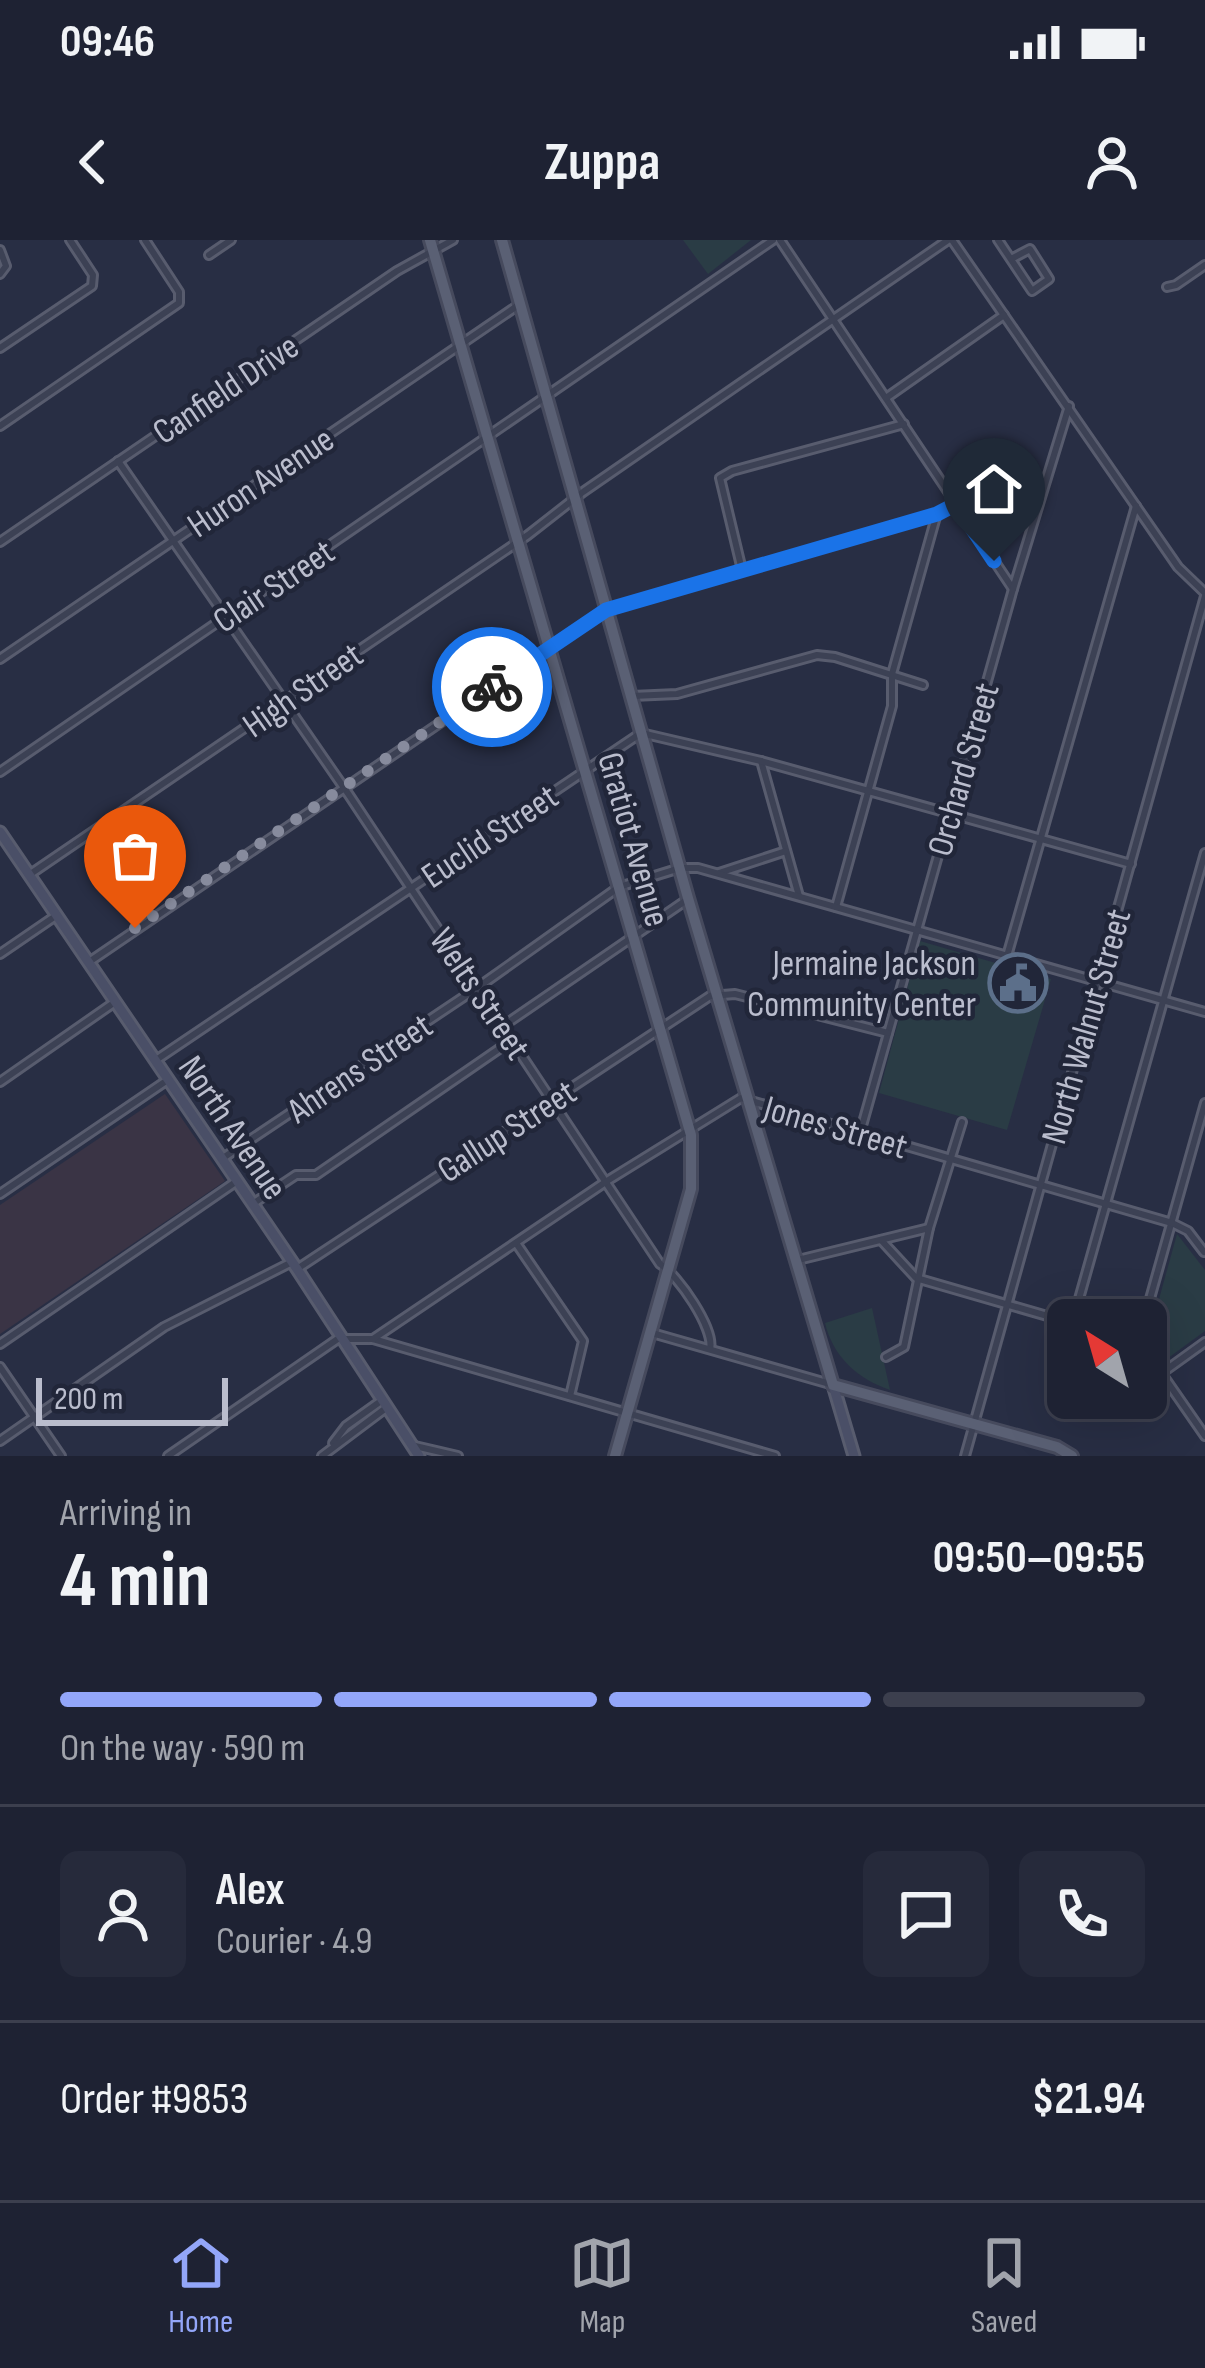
<!DOCTYPE html>
<html lang="en">
<head>
<meta charset="utf-8">
<style>
  body { margin:0; font-family:"Sofia Sans Condensed",sans-serif; background:#262a3b; color:#f1f3f6; height:100vh; display:flex; flex-direction:column; font-size:45px; white-space:nowrap }
  * { box-sizing:border-box; margin:0 }
  p { font-size:39px; color:#a1a4ac }
  .icon { flex:none; width:66px; height:66px; fill:none; stroke:currentColor; stroke-width:2; stroke-linecap:round; stroke-linejoin:round }
  .map { position:relative; height:1216px; overflow:hidden }
  .panel { display:flex; flex-direction:column; background:#1e2233; flex:1 }
  .panel>* { flex:none }
  .needle { width:78px; rotate:323deg }
  .buttons { position:absolute; left:1047px; top:1059px; display:grid; gap:24px }
  .buttons a { display:grid; place-items:center; width:120px; height:120px; border-radius:18px; background:#1e2233; box-shadow:0 12px 48px #0002,0 0 0 3px #3c3f4e; font-size:60px }
  .scale { position:absolute; left:36px; bottom:30px; width:192px; box-sizing:border-box; padding-left:12px; border:6px solid #babdcd; border-top:0; font-size:33px; line-height:42px; white-space:nowrap; color:#babdcd; -webkit-text-stroke:9px #212639; paint-order:stroke }
  .pin { position:absolute; display:grid; place-items:center; width:102px; height:102px; color:#fff; margin:-123px -51px; border-radius:50% 50% 50% 0; rotate:-45deg; box-shadow:0 0 12px #0007 }
  .pin .icon { rotate:45deg }
  .courier { position:absolute; display:grid; place-items:center; width:120px; height:120px; margin:-60px; border:9px solid #1a73e8; border-radius:50%; background:#fff; color:#222; box-shadow:0 3px 15px #0007 }
  .summary em { font-style:normal; font-weight:700 }
  .summary div { display:flex; flex-direction:column-reverse }
  .summary { display:flex; align-items:center; justify-content:space-between; height:204px; padding:0 60px }
  h1 { font-size:78px; font-weight:700; line-height:90px }
  .bar { display:grid; grid-template-columns:repeat(4,1fr); gap:18px 12px; align-content:center; height:144px; padding:0 60px }
  .bar i { height:15px; border-radius:9px; background:#3c3f4e }
  .bar .selected { background:#93a6f9 }
  .bar p { grid-column:span 4 }
  .line { display:flex; align-items:center; gap:30px; padding:0 60px; border-top:3px solid #3c3f4e }
  .line div { flex:1 }
  .round { display:grid; place-items:center; flex:none; width:126px; height:126px; border-radius:18px; background:#262a3b }
  .status { display:flex; justify-content:space-between; align-items:center; height:84px; padding:0 60px; background:#1e2233; direction:ltr }
  .status svg { height:33px; fill:currentColor }
  header { display:flex; justify-content:space-between; align-items:center; height:156px; padding:0 60px; background:#1e2233; font-size:54px; font-weight:700 }
  .tab-bar { display:flex; justify-content:space-around; align-items:center; height:168px; border-top:3px solid #3c3f4e; background:#1e2233; font-size:33px; color:#a1a4ac }
  .tab-bar a { display:grid; justify-items:center; gap:6px }
  .tab-bar .selected { color:#93a6f9 }
  .map>svg:first-child { display:block }
</style>
</head>
<body>
<div class="status"><b>09:46</b><svg viewBox="0 0 49 12"><path d="M0 12V9h3v3zM5 12V6h3v6zM10 12V3h3v9zM15 12V0h3v12zM26 1h20v11H26zM47 4h2v5h-2z"/></svg></div>
<header><svg class="icon" aria-label="back" viewBox="0 0 24 24"><path d="M15 5l-7 7 7 7"/></svg>Zuppa<svg class="icon" aria-label="person" viewBox="0 0 24 24"><circle cx="12" cy="8" r="4"/><path d="M4 21q1-7 8-7t8 7"/></svg></header>
<div class="map">
<svg width="1205" height="1216" viewBox="0 0 1205 1216">
  <rect width="100%" height="100%" fill="#282e44"/>
  <!-- medical -->
  <polygon fill="#3a3445" points="165,854 225,941 0,1094 0,965"/>
  <!-- green -->
  <g fill="#2a3c45">
    <polygon points="683,0 751,0 708,34"/>
    <polygon points="920,701 1051,739 1007,890 879,853"/>
    <polygon points="1177,994 1205,1030 1205,1091 1164,1121 1148,1099"/>
    <path d="M872,1068L890,1150C858,1139 833,1117 825,1083Z"/>
  </g>
  <g fill="none" stroke-linecap="round" stroke-linejoin="round">
    <defs>
      <g id="street">
        <polyline points="780,0 1013,349"/>
        <polyline points="952,0 1178,327 1205,353"/>
        <polyline points="998,0 1032,51 1049,39 1030,9 1011,19"/>
        <polyline points="0,10 6,26 0,34"/>
        <polyline points="209,15 231,0"/>
        <polyline points="1167,47 1176,45 1205,25"/>
        <polyline points="0,108 92,46 93,35 70,0"/>
        <polyline points="886,158 1004,75"/>
        <polyline points="0,186 179,63 179,52 145,0"/>
        <path d="M118,221L349,555L660,1024C678,1035 715,1089 710,1109"/>
        <polyline points="0,302 397,31 453,0"/>
        <polyline points="742,330 720,238 732,231 904,184"/>
        <polyline points="0,419 520,64"/>
        <polyline points="632,456 677,454 817,415 835,417 923,445"/>
        <polyline points="761,521 799,656"/>
        <polyline points="0,532 773,0"/>
        <polyline points="719,633 786,611"/>
        <polyline points="29,635 528,295 583,252 948,0"/>
        <polyline points="836,667 892,466 892,434 936,277"/>
        <polyline points="0,714 57,675"/>
        <polyline points="1007,716 1136,266"/>
        <polyline points="89,722 606,370 937,274 956,264"/>
        <polyline points="503,786 688,659"/>
        <polyline points="156,820 641,493 761,521 1131,624"/>
        <polyline points="0,842 115,762"/>
        <polyline points="860,893 1013,349 1069,166"/>
        <polyline points="223,918 477,748 619,647 680,628 698,628 1205,772"/>
        <polyline points="0,954 169,839"/>
        <polyline points="254,963 296,935 316,935 512,800"/>
        <polyline points="881,1000 916,1038 1068,1082"/>
        <polyline points="516,1003 583,1101 570,1156"/>
        <polyline points="798,1020 929,988"/>
        <polyline points="297,1029 710,756 735,754 888,793"/>
        <polyline points="1073,1080 1205,613"/>
        <polyline points="1144,1080 1205,863"/>
        <polyline points="652,1093 830,1144"/>
        <polyline points="345,1099 373,1099 775,1216"/>
        <polyline points="373,1099 607,941 741,858 1172,983 1188,991 1204,1012"/>
        <polyline points="0,1104 237,941"/>
        <polyline points="1146,1111 1205,1196"/>
        <polyline points="886,1117 904,1107 929,988 962,882"/>
        <polyline points="0,1127 61,1216"/>
        <polyline points="1162,1133 1205,1102"/>
        <polyline points="0,1201 164,1087 292,1022"/>
        <polyline points="333,1203 346,1186 381,1161"/>
        <polyline points="415,1206 458,1216"/>
        <polyline points="168,1216 342,1096"/>
        <polyline points="322,1216 386,1168"/>
        <polyline points="965,1216 1205,356"/>
      </g>
      <g id="secondary">
        <polyline points="0,592 297,1029 419,1216"/>
        <polyline points="833,1145 854,1216"/>
      </g>
      <g id="primary">
        <polyline points="430,0 691,895 691,949 615,1216"/>
        <polyline points="502,0 688,658 833,1145 1057,1207 1072,1216"/>
      </g>
    </defs>
    <!-- street casing -->
    <use href="#street" stroke="#585c6e" stroke-width="12"/>
    <!-- secondary casing -->
    <use href="#secondary" stroke="#585c6e" stroke-width="15"/>
    <!-- primary casing -->
    <use href="#primary" stroke="#464a5d" stroke-width="16"/>
    <!-- street -->
    <use href="#street" stroke="#3c4154" stroke-width="6"/>
    <!-- secondary -->
    <use href="#secondary" stroke="#4a4f67" stroke-width="9"/>
    <!-- primary -->
    <use href="#primary" stroke="#5a6074" stroke-width="10"/>
  </g>
  <g fill="none" stroke-linecap="round" stroke-linejoin="round">
    <!-- done -->
    <polyline stroke="#878b9d" stroke-width="12" stroke-dasharray="0 21.6" points="135,688 492,447"/>
    <!-- route -->
    <polyline stroke="#1a73e8" stroke-width="15" points="492,447 606,370 937,274 956,264 994,321"/>
  </g>
  <!-- icons -->
  <defs>
    <symbol id="civic-ring" viewBox="-11 -11 22 22"><circle r="9.5" fill="#212639" stroke="#5c6f8a" stroke-width="1.5"/><path d="M-.6-6.5H3V-4.5H.6V-3L4-1V1h2V6H-6V1h2V-1L-.6-3ZM-1.2 2.5V6h2.4V2.5Z" fill="#5c6f8a"/></symbol>
  </defs>
  <g fill-rule="evenodd">
    <use href="#civic-ring" x="985" y="710" width="66" height="66"/>
  </g>
  <g text-anchor="middle" stroke-width="9" stroke-linejoin="round" paint-order="stroke">
    <!-- street labels -->
    <g font-size="36" fill="#babdcd" stroke="#212639">
      <text transform="translate(225 148) rotate(-34)" y="13">Canfield Drive</text>
      <text transform="translate(260 241) rotate(-34)" y="13">Huron Avenue</text>
      <text transform="translate(273 345) rotate(-34)" y="13">Clair Street</text>
      <text transform="translate(302 449) rotate(-35)" y="13">High Street</text>
      <text transform="translate(962 529) rotate(-74)" y="13">Orchard Street</text>
      <text transform="translate(489 595) rotate(-34)" y="13">Euclid Street</text>
      <text transform="translate(635 599) rotate(74)" y="13">Gratiot Avenue</text>
      <text transform="translate(481 753) rotate(56)" y="13">Welts Street</text>
      <text transform="translate(1085 786) rotate(-74)" y="13">North Walnut Street</text>
      <text transform="translate(359 827) rotate(-34)" y="13">Ahrens Street</text>
      <text transform="translate(836 886) rotate(16)" y="13">Jones Street</text>
      <text transform="translate(234 887) rotate(56)" y="13">North Avenue</text>
      <text transform="translate(506 890) rotate(-33)" y="13">Gallup Street</text>
    </g>
    <!-- poi labels -->
    <g font-size="36" fill="#babdcd" stroke="#212639" text-anchor="end">
      <text x="976" y="735">Jermaine Jackson<tspan x="976" dy="41">Community Center</tspan></text>
    </g>
  </g>
</svg>
<div class="buttons">
<a><svg class="needle" viewBox="-14 -14 28 28"><path d="M0-13l5 13h-10z" fill="#e53935"/><path d="M0 13l5-13h-10z" fill="#a1a4ac"/></svg></a>
</div>
<div class="scale">200 m</div>
<div class="pin" style="left:135px;top:688px;background:#ea580c"><svg class="icon" aria-label="bag" viewBox="0 0 24 24"><path d="M5 8h14l-1 12H6zM9 8a3 3 0 0 1 6 0"/></svg></div>
<div class="pin" style="left:994px;top:321px;background:#1f2937"><svg class="icon" aria-label="home" viewBox="0 0 24 24"><path d="M3 11l9-7 9 7M6 9v11h12V9"/></svg></div>
<div class="courier" style="left:492px;top:447px"><svg class="icon" aria-label="bike" viewBox="0 0 24 24"><circle cx="6" cy="16" r="4"/><circle cx="18" cy="16" r="4"/><path d="M6 16l4-8h5l3 8M10 8l3 8H6M13 5h3"/></svg></div>
</div>
<section class="panel">
<div class="summary"><div><h1>4 min</h1><p>Arriving in</p></div><em>09:50–09:55</em></div>
<div class="bar"><i class="selected"></i><i class="selected"></i><i class="selected"></i><i></i><p>On the way · 590 m</p></div>
<div class="line" style="height:216px"><a class="round"><svg class="icon" aria-label="person" viewBox="0 0 24 24"><circle cx="12" cy="8" r="4"/><path d="M4 21q1-7 8-7t8 7"/></svg></a><div><b>Alex</b><p>Courier · 4.9</p></div><a class="round"><svg class="icon" aria-label="chat" viewBox="0 0 24 24"><path d="M4 5h16v11H9l-5 4z"/></svg></a><a class="round"><svg class="icon" aria-label="phone" viewBox="0 0 24 24"><path d="M5 4h4l2 5-3 2q2 4 5 5l2-3 5 2v4C11 20 4 13 5 4z"/></svg></a></div>
<div class="line" style="height:156px"><div>Order #9853</div><b>$21.94</b></div>
</section>
<nav class="tab-bar">
<a class="selected"><svg class="icon" aria-label="home" viewBox="0 0 24 24"><path d="M3 11l9-7 9 7M6 9v11h12V9"/></svg>Home</a>
<a><svg class="icon" aria-label="map" viewBox="0 0 24 24"><path d="M3 6l6-2 6 2 6-2v14l-6 2-6-2-6 2zM9 4v14M15 6v14"/></svg>Map</a>
<a><svg class="icon" aria-label="saved" viewBox="0 0 24 24"><path d="M7 4h10v16l-5-4-5 4z"/></svg>Saved</a>
</nav>
</body>
</html>
